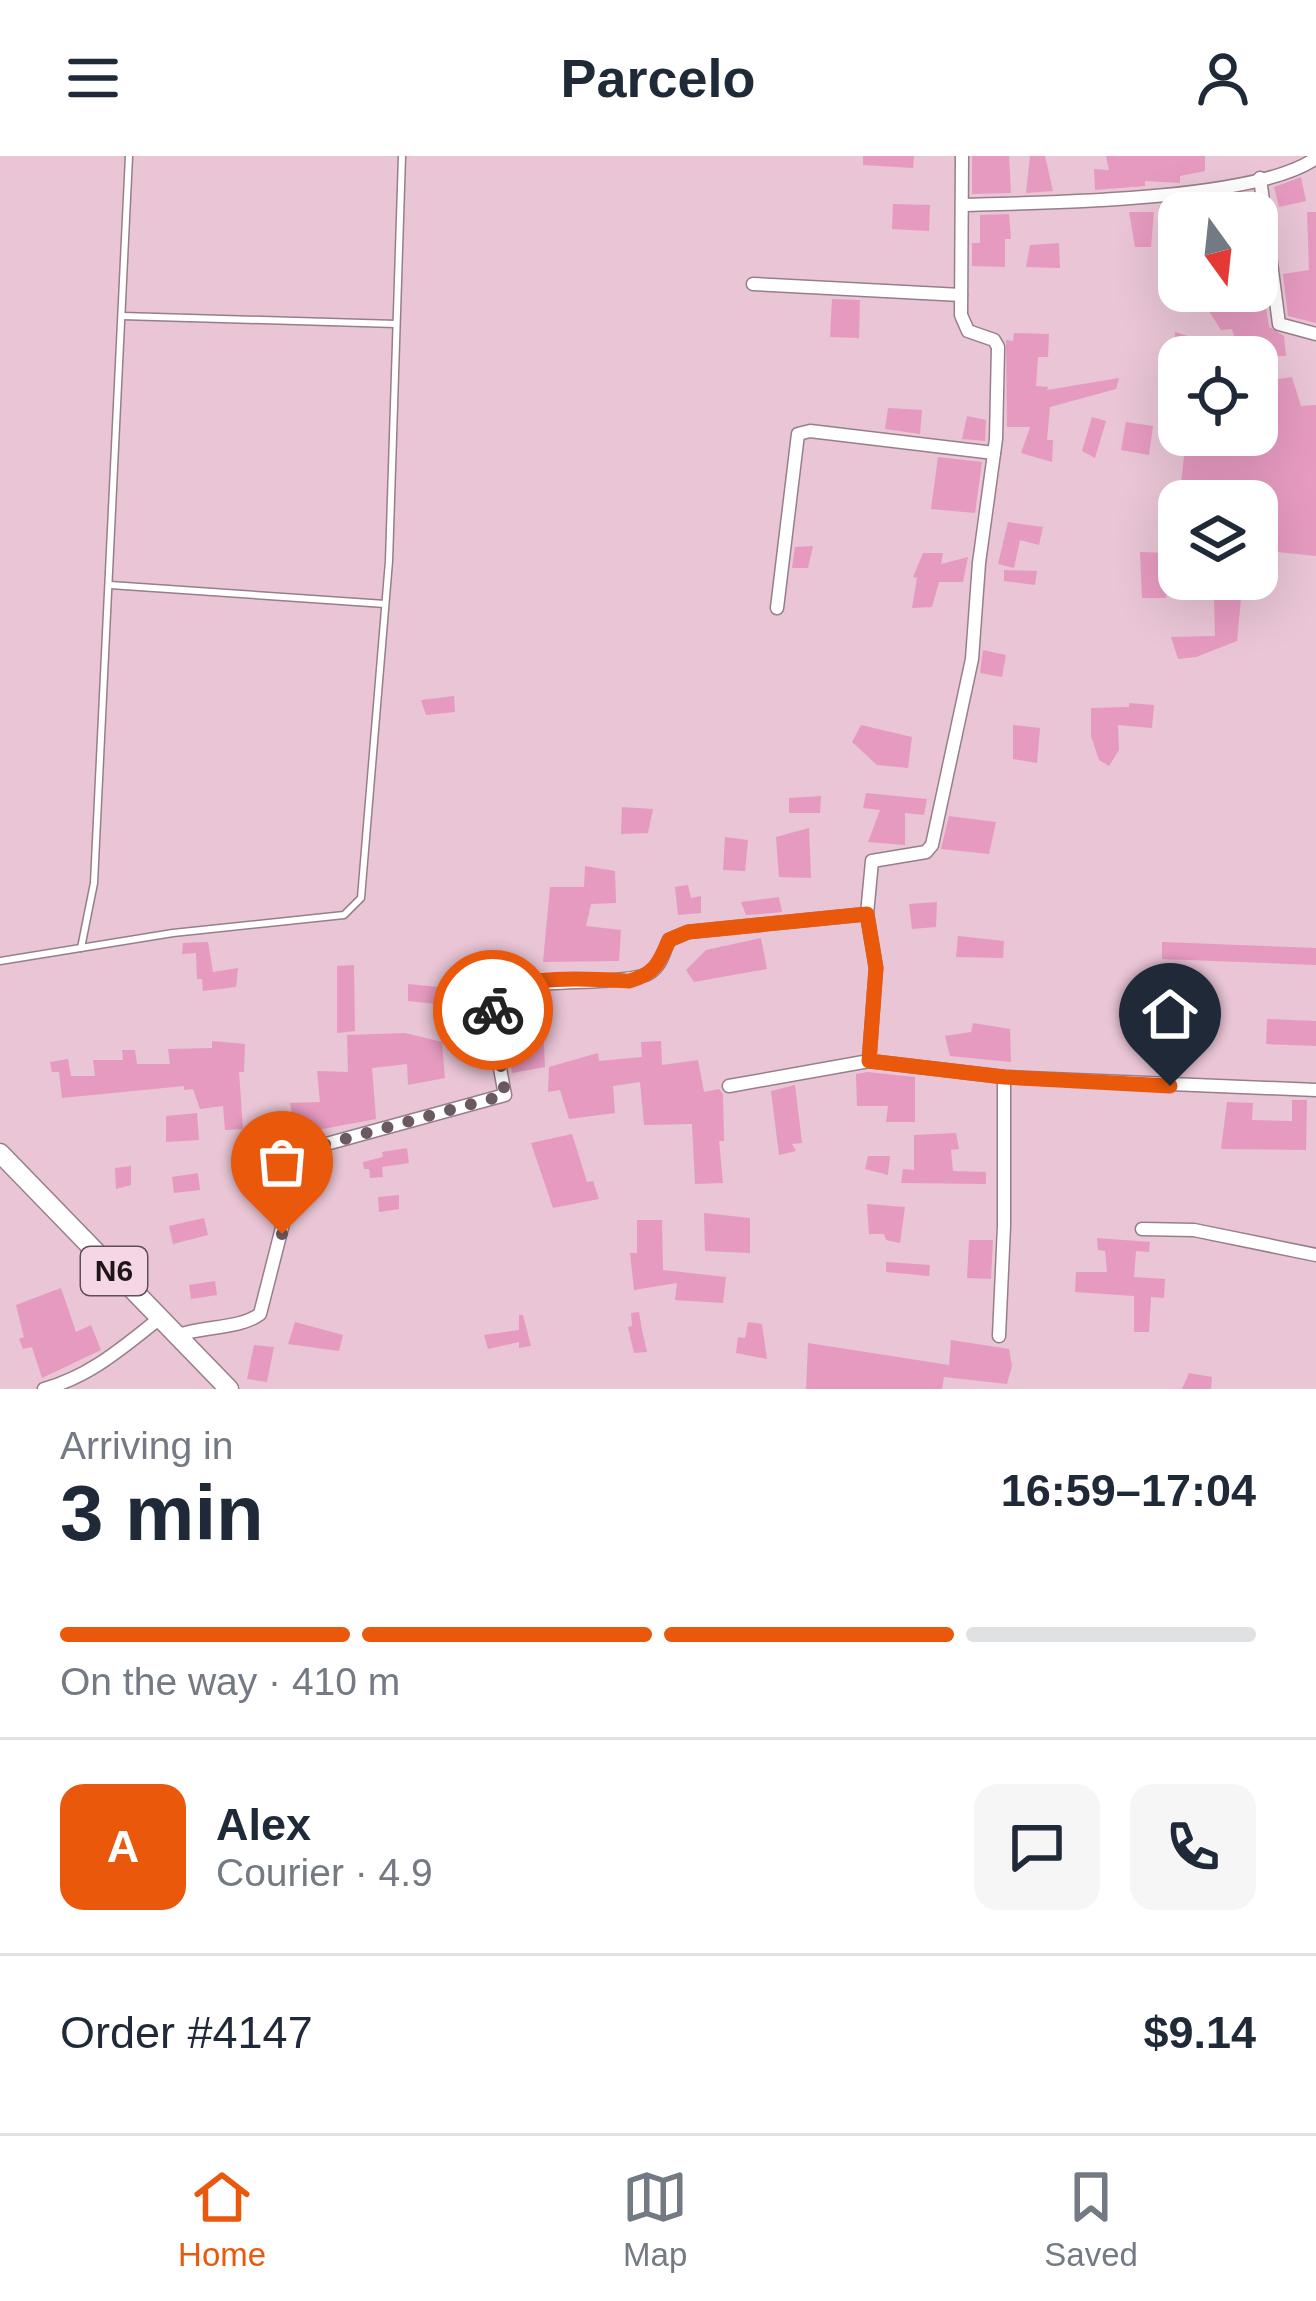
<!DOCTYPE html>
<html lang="en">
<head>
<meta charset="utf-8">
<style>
  body { margin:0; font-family:Arial,sans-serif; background:#f6f6f7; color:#1f2937; height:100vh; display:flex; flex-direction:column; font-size:45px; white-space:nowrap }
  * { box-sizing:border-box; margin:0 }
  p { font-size:39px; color:#747a83 }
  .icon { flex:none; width:66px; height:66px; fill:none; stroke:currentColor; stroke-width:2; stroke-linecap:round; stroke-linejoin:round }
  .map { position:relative; height:1233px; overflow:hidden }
  .drawer { display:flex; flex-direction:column; background:#fff; flex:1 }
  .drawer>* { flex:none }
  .needle { width:78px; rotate:165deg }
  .fabs { position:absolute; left:1158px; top:36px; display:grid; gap:24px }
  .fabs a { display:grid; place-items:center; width:120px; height:120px; border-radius:24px; background:#fff; box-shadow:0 12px 48px #0002; font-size:60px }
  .pin { position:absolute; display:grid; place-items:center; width:102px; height:102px; color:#fff; margin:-123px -51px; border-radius:50% 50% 50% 0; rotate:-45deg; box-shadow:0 0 12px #0007 }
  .pin .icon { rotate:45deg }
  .courier { position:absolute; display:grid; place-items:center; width:120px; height:120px; margin:-60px; border:9px solid #ea580c; border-radius:50%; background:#fff; color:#222; box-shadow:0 3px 15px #0007 }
  .headline em { font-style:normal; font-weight:700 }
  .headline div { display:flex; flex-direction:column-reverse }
  .headline { display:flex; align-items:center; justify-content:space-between; height:204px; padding:0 60px }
  h1 { font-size:78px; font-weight:700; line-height:90px }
  .bar { display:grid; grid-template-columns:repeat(4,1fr); gap:18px 12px; align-content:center; height:144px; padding:0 60px }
  .bar i { height:15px; border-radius:9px; background:#e0e1e3 }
  .bar .current { background:#ea580c }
  .bar p { grid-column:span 4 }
  .line { display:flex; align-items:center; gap:30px; padding:0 60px; border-top:3px solid #e0e1e3 }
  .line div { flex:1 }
  .round { display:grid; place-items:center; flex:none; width:126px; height:126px; border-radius:24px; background:#f6f6f7 }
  header { display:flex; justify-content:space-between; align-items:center; height:156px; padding:0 60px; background:#fff; font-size:54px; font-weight:700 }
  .menu { display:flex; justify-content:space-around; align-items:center; height:168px; border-top:3px solid #e0e1e3; background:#fff; font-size:33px; color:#747a83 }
  .menu a { display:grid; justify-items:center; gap:6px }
  .menu .current { color:#ea580c }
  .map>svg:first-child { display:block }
</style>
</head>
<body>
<header><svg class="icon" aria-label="menu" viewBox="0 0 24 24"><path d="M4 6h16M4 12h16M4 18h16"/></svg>Parcelo<svg class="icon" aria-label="person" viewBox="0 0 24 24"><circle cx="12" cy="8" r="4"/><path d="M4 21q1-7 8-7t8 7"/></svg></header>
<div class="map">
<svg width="1316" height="1233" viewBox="0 0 1316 1233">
  <rect width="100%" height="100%" fill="#f4d6e4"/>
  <!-- built -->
  <path fill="#e9c5d5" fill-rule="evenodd" d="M0,0H1316V1233H0ZM1179,57H1257V135H1179ZM1179,201H1257V279H1179ZM1179,345H1257V423H1179Z"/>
  <!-- building -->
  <g fill="#e69ac0">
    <polygon points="863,0 914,0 913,12 863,9"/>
    <polygon points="972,0 1009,0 1011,37 972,38"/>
    <polygon points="1030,0 1045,0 1053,35 1026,37"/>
    <polygon points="1106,0 1205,0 1205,15 1180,20 1180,27 1145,25 1145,30 1095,34 1094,13 1109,14"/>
    <polygon points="1301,21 1306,45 1279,51 1274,31"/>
    <polygon points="893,48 930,49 929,75 892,73"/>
    <polygon points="1159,50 1180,53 1179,92 1163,91"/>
    <polygon points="1129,56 1154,56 1151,91 1135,91"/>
    <polygon points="1307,56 1316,56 1316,167 1288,160 1283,118 1309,114"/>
    <polygon points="1009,58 1011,83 1005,83 1005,111 972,110 972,87 980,87 980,59"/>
    <polygon points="1059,87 1060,112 1026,111 1030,89"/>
    <polygon points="1264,138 1269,171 1284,180 1286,200 1240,201 1232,173 1221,174 1201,143"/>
    <polygon points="832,143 860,144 859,182 830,181"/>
    <polygon points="1175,176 1194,182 1186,201 1174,201"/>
    <polygon points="1014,177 1049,178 1048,201 1038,201 1036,230 1048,231 1047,234 1119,222 1116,233 1050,251 1047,284 1053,284 1052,306 1021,297 1030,271 1007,271 1006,184 1013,185"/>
    <polygon points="1292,221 1301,250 1316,249 1316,400 1257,394 1257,345 1179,345 1186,283 1257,290 1257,226"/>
    <polygon points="888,252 922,254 920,278 885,273"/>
    <polygon points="967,260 986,264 985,285 962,283"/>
    <polygon points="1092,261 1106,265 1095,302 1082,295"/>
    <polygon points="1126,266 1153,270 1149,299 1121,294"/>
    <polygon points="938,301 982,306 975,357 931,353"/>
    <polygon points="1008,366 1043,371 1039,389 1020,384 1014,412 998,408"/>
    <polygon points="813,390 808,412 792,412 795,391"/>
    <polygon points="1140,396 1170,397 1166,442 1142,442"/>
    <polygon points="923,397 943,397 941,408 968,401 963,426 939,426 932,451 912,452 917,422 913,421"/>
    <polygon points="1004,414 1037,415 1035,429 1004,425"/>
    <polygon points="1214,440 1241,442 1237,485 1196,501 1178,503 1171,481 1215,480"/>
    <polygon points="983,494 1006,499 1002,521 980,517"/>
    <polygon points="454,540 455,556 426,559 421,544"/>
    <polygon points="1129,547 1154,549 1152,572 1118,569 1119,594 1109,610 1099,604 1091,580 1091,552 1129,551"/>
    <polygon points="861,569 912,581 908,612 877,609 852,586"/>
    <polygon points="1013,569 1040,572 1037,607 1013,603"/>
    <polygon points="866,637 927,643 924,659 905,657 905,689 868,686 880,654 863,652"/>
    <polygon points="821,640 820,657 789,657 789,642"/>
    <polygon points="622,651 653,653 648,677 621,678"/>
    <polygon points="949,660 996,666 989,698 941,693"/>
    <polygon points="809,672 811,722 779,721 776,681"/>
    <polygon points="725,681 748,684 745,715 723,714"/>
    <polygon points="585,710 615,715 616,747 591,748 586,770 621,774 619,805 543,806 550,731 584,731"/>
    <polygon points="688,729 691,742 701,740 701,757 678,759 675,731"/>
    <polygon points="779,741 782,756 773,757 746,759 741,746"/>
    <polygon points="937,746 936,771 912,773 909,748"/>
    <polygon points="958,780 1004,785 1003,802 956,801"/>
    <polygon points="761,782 767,813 694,826 686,814 706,794"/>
    <polygon points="208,786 213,816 238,812 236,831 203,835 202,823 197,823 196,797 182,798 183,787"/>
    <polygon points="1162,786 1316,792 1316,809 1162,803"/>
    <polygon points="354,809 355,875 337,877 337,810"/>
    <polygon points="408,828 459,833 456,850 408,845"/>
    <polygon points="1267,863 1316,865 1316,890 1266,888"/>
    <polygon points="543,866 545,911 512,917 507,873"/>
    <polygon points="973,867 1010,873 1011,906 950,900 945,880 971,876"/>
    <polygon points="405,877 442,886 445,922 408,929 407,908 372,912 376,963 296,978 290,947 320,946 317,915 348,916 347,879"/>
    <polygon points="212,885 245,888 244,916 239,916 243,973 225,974 223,950 200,953 193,933 184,934 184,930 62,942 59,916 52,916 50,906 68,903 71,920 95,920 93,904 123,904 122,894 135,894 137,908 170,908 168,893 212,892"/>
    <polygon points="661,885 662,909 698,904 704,936 719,933 723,938 724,985 719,985 723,1027 695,1028 692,968 644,969 640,926 613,930 615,957 569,963 560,934 548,936 549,911 598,897 599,905 642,901 641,886"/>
    <polygon points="867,916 915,921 915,966 886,966 888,950 857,950 856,918"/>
    <polygon points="795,929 802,987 792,988 796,995 779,999 771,935"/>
    <polygon points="1292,944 1307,944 1306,994 1221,993 1227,946 1253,947 1252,964 1292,965"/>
    <polygon points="197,957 199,984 166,986 166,960"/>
    <polygon points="956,977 959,993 951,994 953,1015 986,1016 986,1028 901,1027 903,1013 914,1014 914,979"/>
    <polygon points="572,978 587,1026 593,1025 599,1043 553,1052 531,987"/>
    <polygon points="407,992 409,1007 382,1011 383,1021 370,1022 369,1013 364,1013 363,1006 383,1001 382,996"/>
    <polygon points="868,1000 890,1000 888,1019 865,1013"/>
    <polygon points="275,1004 276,1027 236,1029 234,1006"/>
    <polygon points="131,1010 131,1029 116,1033 115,1012"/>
    <polygon points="198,1017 200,1034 174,1037 172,1021"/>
    <polygon points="399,1039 399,1053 379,1056 378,1041"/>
    <polygon points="867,1048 905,1051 900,1087 886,1084 884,1078 869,1078"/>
    <polygon points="704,1057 750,1062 750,1097 705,1095"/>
    <polygon points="204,1062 208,1079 173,1088 169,1070"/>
    <polygon points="637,1064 662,1064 663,1114 726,1121 723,1147 675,1144 677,1127 634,1134 630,1097 637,1097"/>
    <polygon points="1097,1082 1150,1086 1149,1096 1136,1095 1134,1121 1165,1123 1164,1142 1151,1141 1149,1176 1134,1176 1134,1140 1075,1136 1076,1116 1107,1116 1105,1095 1098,1094"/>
    <polygon points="969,1084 993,1084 991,1123 967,1122"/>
    <polygon points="886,1106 930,1109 929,1120 886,1116"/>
    <polygon points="215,1125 217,1139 191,1143 189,1129"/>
    <polygon points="61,1132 76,1176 91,1169 101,1194 42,1222 32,1191 23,1193 19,1183 24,1181 16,1149"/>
    <polygon points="639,1156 642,1174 647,1196 634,1197 628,1171 632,1170 631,1157"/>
    <polygon points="519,1159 523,1159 531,1190 519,1192 519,1186 488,1193 484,1179 519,1174"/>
    <polygon points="295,1166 343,1179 339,1195 288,1188"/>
    <polygon points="748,1166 762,1168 767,1203 736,1197 738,1181 745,1182"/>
    <polygon points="951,1184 1009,1193 1012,1210 1007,1228 944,1221 942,1233 806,1233 808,1187 949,1209"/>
    <polygon points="254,1189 274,1191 267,1226 247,1223"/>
    <polygon points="1189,1217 1212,1221 1211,1233 1182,1233"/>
  </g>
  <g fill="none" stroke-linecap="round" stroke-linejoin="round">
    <defs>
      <g id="service">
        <polyline points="122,160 396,168"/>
        <polyline points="110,429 385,448"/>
        <polyline points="81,792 94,727 129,0"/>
        <polyline points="0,805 173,777 344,759 361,742 389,405 402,0"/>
      </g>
      <g id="minor">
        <polyline points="1260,22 1279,168 1316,178"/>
        <path d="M962,49C1040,47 1257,45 1316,2"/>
        <polyline points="753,128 961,139"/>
        <polyline points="777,452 798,278 810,275 994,297"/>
        <polyline points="867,758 872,705 926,696 932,689 972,503 979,407 996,283 998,191 994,184 968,175 961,159 962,0"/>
        <polyline points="729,930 869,905"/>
        <polyline points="1142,1073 1194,1074 1316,1099"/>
        <path d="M179,1179C203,1170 240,1173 260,1158L300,1001L308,993L505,939L498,902L494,835C531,822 634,830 651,816C662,808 664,795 669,784L688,776L867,758L876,812L869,905L1004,921L1316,934"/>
        <polyline points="999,1180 1004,1070 1004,921"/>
        <path d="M44,1233C91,1220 123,1191 160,1162"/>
      </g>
      <polyline id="trunk" points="0,997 229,1233"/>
    </defs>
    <!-- service casing -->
    <use href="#service" stroke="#987e8a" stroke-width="9"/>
    <!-- minor casing -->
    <use href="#minor" stroke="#987e8a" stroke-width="15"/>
    <!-- trunk casing -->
    <use href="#trunk" stroke="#987e8a" stroke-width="21"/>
    <!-- service -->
    <use href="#service" stroke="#fff" stroke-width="6"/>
    <!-- minor -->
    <use href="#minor" stroke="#fff" stroke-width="12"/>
    <!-- trunk -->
    <use href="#trunk" stroke="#fff" stroke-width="18"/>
  </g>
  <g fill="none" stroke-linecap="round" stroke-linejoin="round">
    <!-- done -->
    <polyline stroke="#6a5961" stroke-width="12" stroke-dasharray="0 21.6" points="282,1078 300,1001 308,993 505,939 493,854"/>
    <!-- route -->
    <path stroke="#ea580c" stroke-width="15" d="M493,854L492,839C519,818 595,823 629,825C655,818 659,807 669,784L688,776L867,758L876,812L869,905L1004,921L1170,930"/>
  </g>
  <g text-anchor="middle" stroke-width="12" stroke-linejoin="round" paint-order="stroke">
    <!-- shield labels -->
    <rect fill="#f4d6e4" stroke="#5f4f57" stroke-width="3" x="81" y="1091" width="66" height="48" rx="9"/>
    <g font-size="30" font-weight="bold" fill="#1f151a">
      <text x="114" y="1125">N6</text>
    </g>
  </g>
</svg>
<div class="fabs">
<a><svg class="needle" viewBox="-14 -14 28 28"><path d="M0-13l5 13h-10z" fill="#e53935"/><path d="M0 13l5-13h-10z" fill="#747a83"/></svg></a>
<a><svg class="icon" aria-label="locate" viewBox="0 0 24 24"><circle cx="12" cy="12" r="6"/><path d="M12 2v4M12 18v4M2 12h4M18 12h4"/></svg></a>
<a><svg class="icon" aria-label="layers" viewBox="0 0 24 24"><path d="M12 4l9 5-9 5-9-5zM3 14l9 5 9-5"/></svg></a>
</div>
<div class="pin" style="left:282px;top:1078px;background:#ea580c"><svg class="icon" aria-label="bag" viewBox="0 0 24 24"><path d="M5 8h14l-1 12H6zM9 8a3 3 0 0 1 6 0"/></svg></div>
<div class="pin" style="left:1170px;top:930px;background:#1f2937"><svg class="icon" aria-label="home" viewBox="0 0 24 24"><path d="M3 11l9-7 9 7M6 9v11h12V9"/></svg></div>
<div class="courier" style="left:493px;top:854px"><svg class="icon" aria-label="bike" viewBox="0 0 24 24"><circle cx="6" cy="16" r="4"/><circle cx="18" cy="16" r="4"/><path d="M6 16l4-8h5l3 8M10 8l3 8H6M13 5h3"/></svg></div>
</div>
<section class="drawer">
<div class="headline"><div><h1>3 min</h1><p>Arriving in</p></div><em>16:59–17:04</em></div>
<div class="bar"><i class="current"></i><i class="current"></i><i class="current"></i><i></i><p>On the way · 410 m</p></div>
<div class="line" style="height:216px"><b class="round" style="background:#ea580c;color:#fff">A</b><div><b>Alex</b><p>Courier · 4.9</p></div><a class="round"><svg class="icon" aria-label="chat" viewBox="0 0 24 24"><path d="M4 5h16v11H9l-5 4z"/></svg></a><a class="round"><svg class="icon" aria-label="phone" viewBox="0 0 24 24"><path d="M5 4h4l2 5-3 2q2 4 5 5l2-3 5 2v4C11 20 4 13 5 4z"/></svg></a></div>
<div class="line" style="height:156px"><div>Order #4147</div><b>$9.14</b></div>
</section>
<nav class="menu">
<a class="current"><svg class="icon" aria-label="home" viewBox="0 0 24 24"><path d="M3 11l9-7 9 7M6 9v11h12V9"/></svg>Home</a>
<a><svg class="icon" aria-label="map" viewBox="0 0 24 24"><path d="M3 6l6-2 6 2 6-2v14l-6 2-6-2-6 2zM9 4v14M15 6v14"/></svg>Map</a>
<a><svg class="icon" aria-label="saved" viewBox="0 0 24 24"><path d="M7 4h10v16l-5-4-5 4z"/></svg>Saved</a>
</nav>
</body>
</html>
